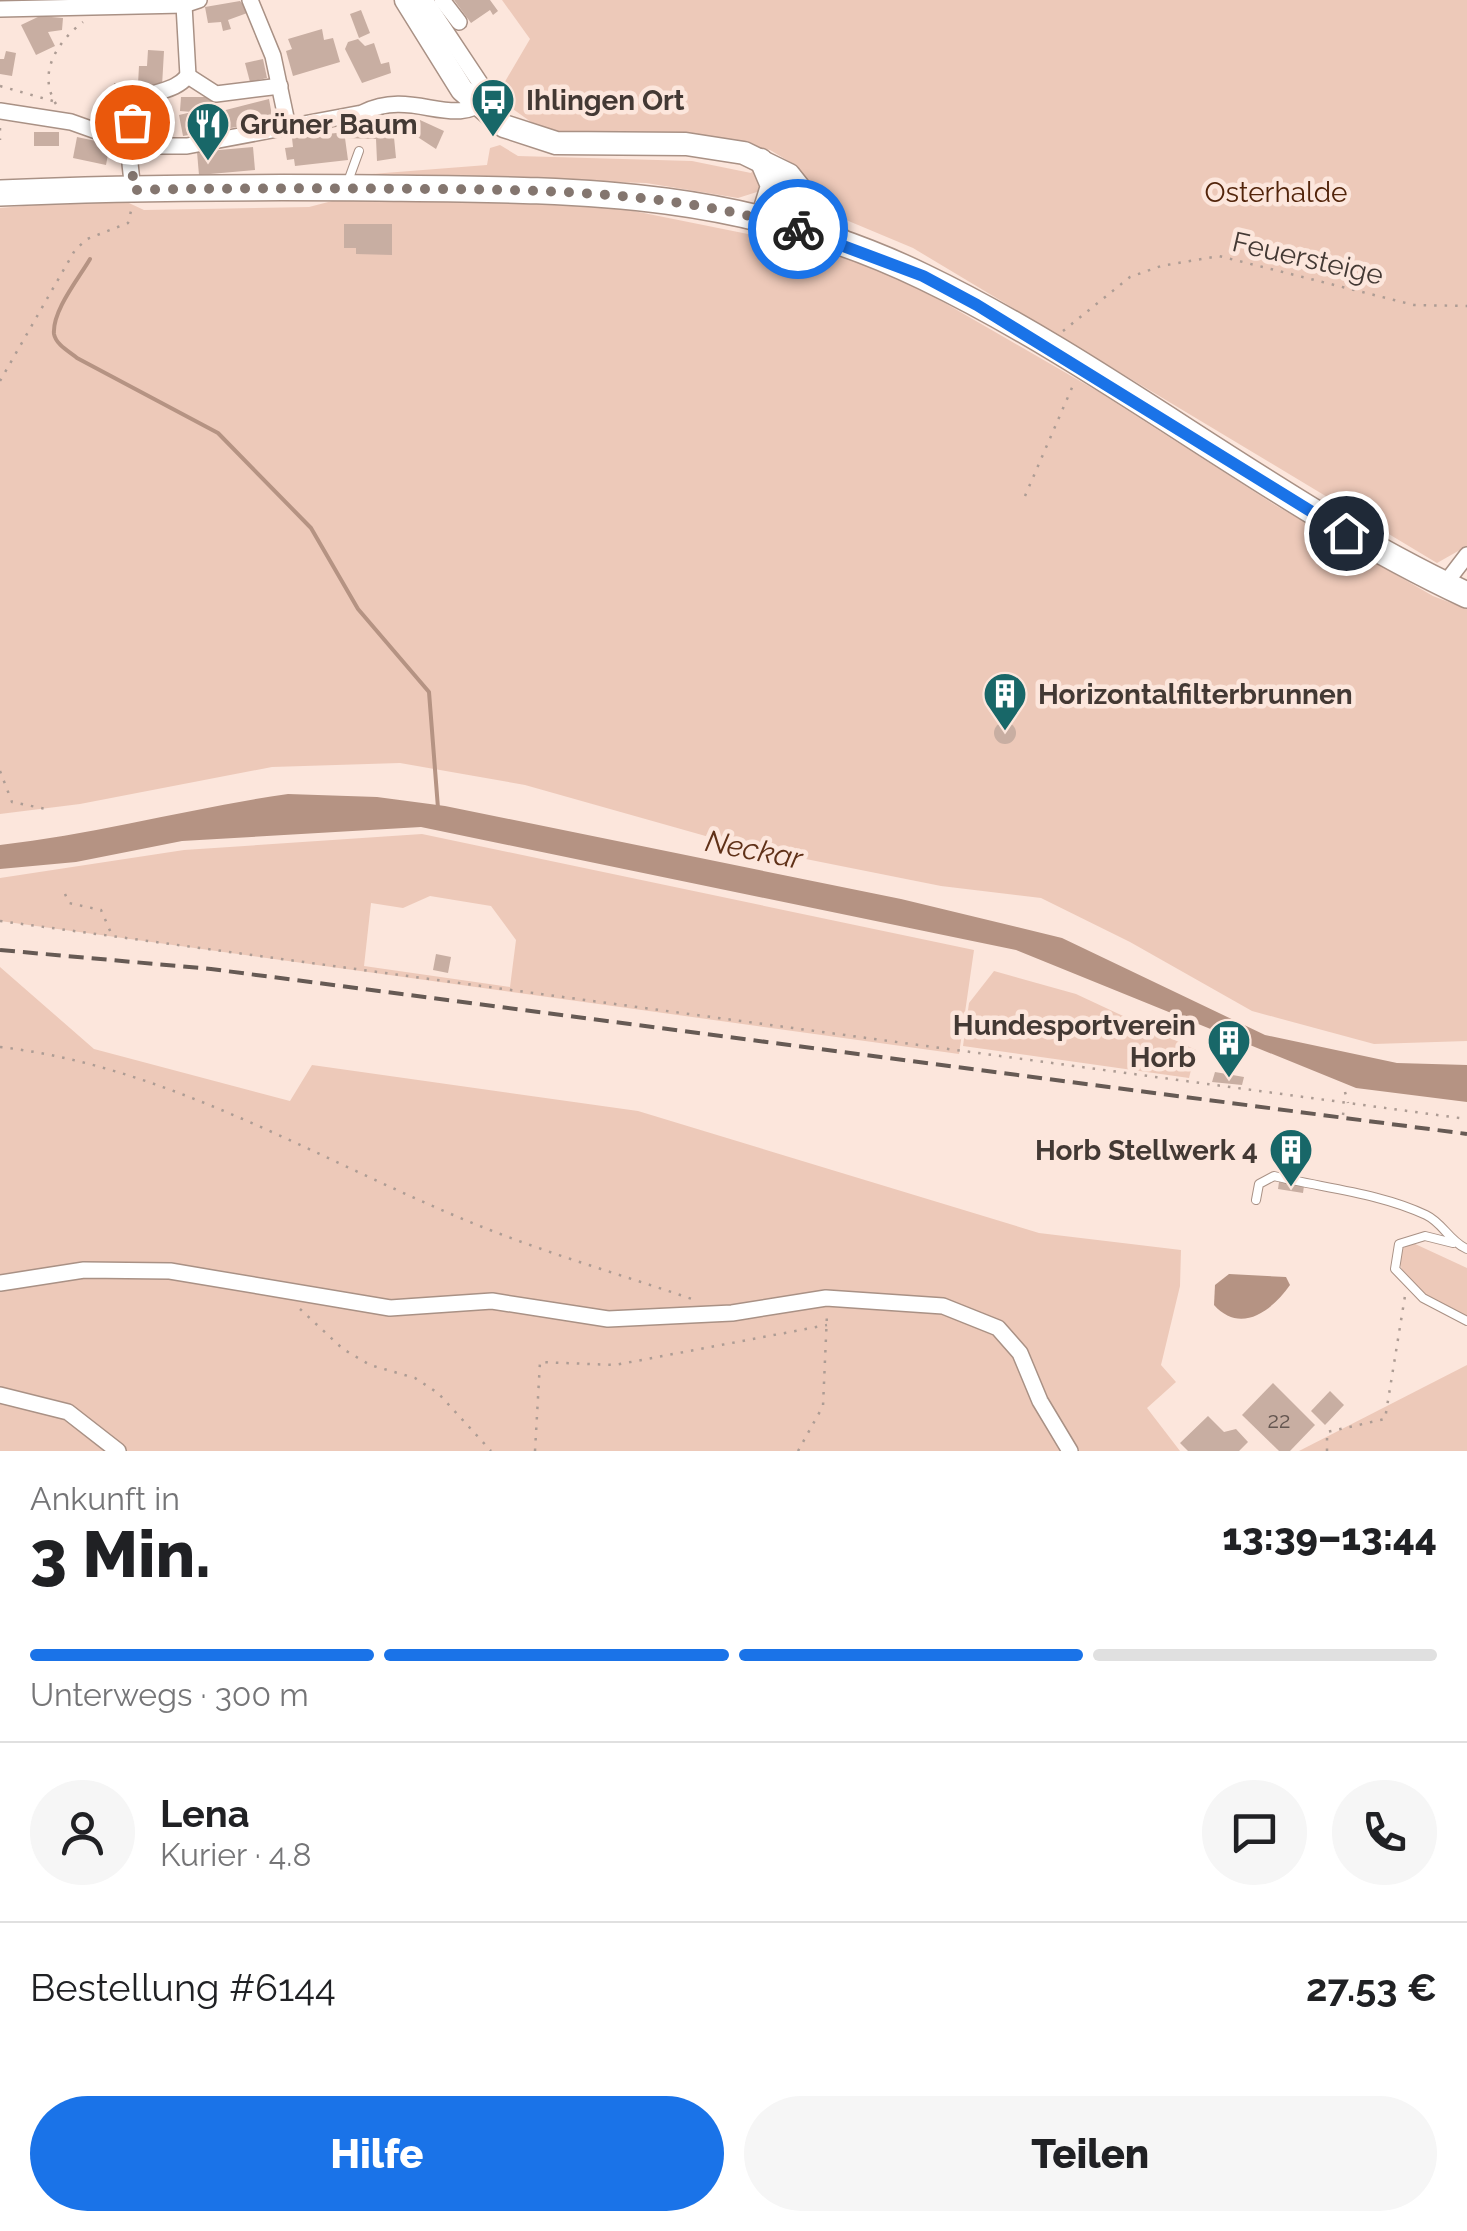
<!DOCTYPE html>
<html lang="de">
<head>
<meta charset="utf-8">
<style>
  body { margin:0; font-family:Raleway,sans-serif; background:#f6f6f6; color:#202124; height:100vh; display:flex; flex-direction:column; font-size:38px; white-space:nowrap }
  * { box-sizing:border-box; margin:0 }
  p { font-size:32px; color:#757577 }
  .icon { flex:none; width:55px; height:55px; fill:none; stroke:currentColor; stroke-width:2; stroke-linecap:round; stroke-linejoin:round }
  .map { position:relative; height:1451px; overflow:hidden }
  .details { display:flex; flex-direction:column; background:#fff; flex:1 }
  .details>* { flex:none }
  .pin { position:absolute; display:grid; place-items:center; width:85px; height:85px; color:#fff; margin:-42px; border:5px solid #fff; border-radius:50%; box-shadow:0 2px 10px #0007 }
  .courier { position:absolute; display:grid; place-items:center; width:100px; height:100px; margin:-50px; border:8px solid #1a73e8; border-radius:50%; background:#fff; color:#222; box-shadow:0 2px 12px #0007 }
  .summary em { font-style:normal; font-weight:800 }
  .summary div { display:flex; flex-direction:column-reverse }
  .summary { display:flex; align-items:center; justify-content:space-between; height:170px; padding:0 30px }
  h1 { font-size:65px; font-weight:800; line-height:75px }
  .bar { display:grid; grid-template-columns:repeat(4,1fr); gap:15px 10px; align-content:center; height:120px; padding:0 30px }
  .bar i { height:12px; border-radius:8px; background:#e0e0e0 }
  .bar .on { background:#1a73e8 }
  .bar p { grid-column:span 4 }
  .line { display:flex; align-items:center; gap:25px; padding:0 30px; border-top:2px solid #e0e0e0 }
  .line div { flex:1 }
  .round { display:grid; place-items:center; flex:none; width:105px; height:105px; border-radius:52px; background:#f6f6f6 }
  .button { display:flex; gap:20px; margin-top:auto; padding:20px 30px }
  .button a { flex:1; height:115px; border-radius:60px; background:#1a73e8; color:#fff; font-size:40px; font-weight:800; line-height:115px; text-align:center }
  .button a+a { background:#f6f6f6; color:#202124 }
  .map>svg:first-child { display:block }
</style>
</head>
<body>
<div class="map">
<svg width="1467" height="1451" viewBox="0 0 1467 1451">
  <rect width="100%" height="100%" fill="#fce6dc"/>
  <!-- green -->
  <g fill="#edc9b9" fill-rule="evenodd">
    <polygon points="502,0 1467,0 1467,546 1437,563 913,248 839,217 795,165 770,150 699,136 545,132 496,97 530,39"/>
    <polygon points="500,145 518,156 692,161 751,173 755,167 761,174 760,191 738,198 646,183 359,175 487,165 490,148"/>
    <polygon points="118,198 144,210 309,207 336,200 594,203 818,248 893,273 1099,392 1275,505 1433,596 1467,609 1467,1041 1374,1044 1252,1011 1130,942 1041,898 941,886 741,846 525,785 400,763 272,767 80,804 0,814 0,208"/>
    <path d="M422,834L974,950L959,1054L0,921V878L184,850ZM430,896L491,906L516,940L510,987L364,966L371,903L403,908Z"/>
    <polygon points="0,967 94,1049 290,1101 312,1065 638,1111 1039,1233 1181,1250 1180,1286 1161,1365 1176,1382 1147,1408 1180,1451 0,1451"/>
    <polygon points="994,971 1076,994 1196,1050 1189,1078 963,1046 969,1003"/>
    <path d="M1413,1243L1467,1268V1316C1438,1305 1398,1286 1398,1251Z"/>
    <polygon points="1467,1365 1467,1451 1299,1451"/>
  </g>
  <!-- water -->
  <g fill="#b59383">
    <path d="M288,794L377,797L445,806L901,899L1062,938L1265,1035L1397,1063L1467,1065V1102L1356,1088L1016,950L421,827L182,841L76,862L0,869V845C97,834 191,808 288,794Z"/>
    <path d="M1229,1274L1286,1277L1290,1285C1271,1312 1240,1334 1214,1305L1215,1285Z"/>
  </g>
  <g fill="none" stroke-linecap="round" stroke-linejoin="round">
    <!-- stream -->
    <path stroke="#b59383" stroke-width="4" d="M90,259C79,278 52,311 54,334C56,345 70,352 77,358L218,433L311,528L358,609L429,692L438,808"/>
  </g>
  <!-- building -->
  <g fill="#c8aea2">
    <polygon points="454,0 490,0 498,11 493,15 490,10 471,23"/>
    <polygon points="240,1 250,12 228,20 231,29 223,31 221,22 208,23 205,7"/>
    <polygon points="361,10 370,33 359,38 350,14"/>
    <polygon points="40,16 63,18 62,30 48,32 55,46 36,55 21,25"/>
    <polygon points="322,29 324,40 333,38 340,62 293,76 286,51 292,49 288,39"/>
    <polygon points="358,39 365,46 374,43 381,64 389,62 391,73 362,83 345,49 348,42"/>
    <polygon points="148,50 164,51 162,86 138,84 139,66 147,66"/>
    <polygon points="6,51 16,53 12,76 0,74 0,59 4,59"/>
    <polygon points="263,59 267,78 250,82 245,63"/>
    <polygon points="114,83 131,84 131,104 113,103"/>
    <polygon points="181,97 211,97 214,113 269,99 273,121 183,136 179,115 192,112 180,111"/>
    <polygon points="420,120 444,131 436,149 413,134"/>
    <polygon points="393,127 396,158 377,161 376,139 345,138 348,160 295,166 294,159 287,160 285,148 293,147 292,138 345,132 345,128"/>
    <rect x="34" y="132" width="25" height="14"/>
    <polygon points="77,137 110,144 106,165 73,158"/>
    <polygon points="253,147 255,170 199,175 197,152"/>
    <polygon points="344,224 392,224 392,255 356,254 356,248 344,248"/>
    <circle cx="1005" cy="733" r="11"/>
    <polygon points="436,954 451,957 448,973 433,970"/>
    <polygon points="1215,1072 1244,1077 1242,1085 1212,1082"/>
    <polygon points="1279,1182 1304,1186 1303,1193 1278,1189"/>
    <polygon points="1273,1383 1315,1425 1290,1451 1279,1451 1242,1415"/>
    <polygon points="1330,1391 1344,1405 1325,1425 1311,1411"/>
    <polygon points="1208,1416 1224,1432 1236,1429 1248,1442 1239,1451 1188,1451 1180,1443"/>
  </g>
  <g fill="none" stroke-linecap="round" stroke-linejoin="round">
    <defs>
      <g id="lane">
        <polyline points="347,184 359,151"/>
        <path d="M1256,1200L1259,1184L1274,1176C1323,1188 1380,1193 1426,1215C1443,1223 1449,1241 1467,1249"/>
        <polyline points="1453,1243 1425,1236 1399,1244 1395,1269 1423,1298 1467,1321"/>
      </g>
      <g id="street">
        <polyline points="250,0 273,56 288,127"/>
        <polyline points="442,0 459,22"/>
        <polyline points="184,5 188,76"/>
        <polyline points="0,9 184,5 199,0"/>
        <path d="M0,111L71,122L130,143L155,146H187L362,113C415,87 451,131 490,98L425,0"/>
        <path d="M133,190C131,168 119,109 146,97C162,89 174,91 188,76L216,94L280,86"/>
        <polyline points="1444,585 1467,555"/>
        <polyline points="0,1283 84,1270 170,1271 390,1308 492,1301 608,1319 732,1313 826,1298 943,1306 998,1328 1020,1353 1040,1401 1070,1451"/>
        <polyline points="0,1395 68,1412 118,1451"/>
      </g>
      <g id="secondary">
        <polyline points="406,0 462,90 504,126 556,143 686,144 744,153 789,175 843,243"/>
        <polyline points="761,160 772,186 762,218"/>
      </g>
      <path id="primary" d="M0,193C125,187 252,187 378,188C576,190 740,188 924,277C1113,368 1276,506 1467,595"/>
    </defs>
    <!-- lane casing -->
    <use href="#lane" stroke="#a99185" stroke-width="10"/>
    <!-- street casing -->
    <use href="#street" stroke="#a99185" stroke-width="18"/>
    <!-- secondary casing -->
    <use href="#secondary" stroke="#a99185" stroke-width="25"/>
    <!-- primary casing -->
    <use href="#primary" stroke="#a99185" stroke-width="28"/>
    <!-- path -->
    <g stroke="#ad9c94" stroke-width="2.5" stroke-dasharray="2.5 8" stroke-linecap="butt">
      <polyline points="0,86 53,101"/>
      <path d="M56,104C37,73 57,42 83,22"/>
      <polyline points="0,128 0,140"/>
      <polyline points="1063,331 1130,277 1161,266 1219,256 1414,305 1467,306"/>
      <polyline points="0,381 75,250 87,239 128,223 132,207"/>
      <polyline points="1025,496 1074,383"/>
      <polyline points="0,771 12,802 51,810"/>
      <polyline points="65,894 69,903 101,910 111,933"/>
      <polyline points="0,921 1467,1119"/>
      <path d="M0,1047C175,1067 329,1167 490,1230C556,1256 625,1276 692,1299"/>
      <polyline points="1345,1092 1348,1103"/>
      <polyline points="1343,1115 1344,1106"/>
      <polyline points="300,1309 343,1349 370,1365 415,1378 438,1393 491,1451"/>
      <polyline points="535,1451 540,1362 615,1365 827,1325"/>
      <polyline points="798,1451 823,1406 827,1314"/>
      <polyline points="1327,1451 1327,1432 1385,1419 1405,1296"/>
    </g>
    <!-- lane -->
    <use href="#lane" stroke="#fff" stroke-width="8"/>
    <!-- street -->
    <use href="#street" stroke="#fff" stroke-width="15"/>
    <!-- secondary -->
    <use href="#secondary" stroke="#fff" stroke-width="22"/>
    <!-- primary -->
    <use href="#primary" stroke="#fff" stroke-width="25"/>
    <!-- rail -->
    <polyline stroke="#665a54" stroke-width="4" stroke-dasharray="15 8" stroke-linecap="butt" points="0,950 211,969 1467,1134"/>
  </g>
  <g fill="none" stroke-linecap="round" stroke-linejoin="round">
    <!-- done -->
    <path stroke="#84766f" stroke-width="10" stroke-dasharray="0 18" d="M132,122L133,190C232,188 330,188 429,189C555,190 677,192 798,229"/>
    <!-- route -->
    <polyline stroke="#1a73e8" stroke-width="12" points="798,229 923,276 977,305 1346,533"/>
  </g>
  <!-- icons -->
  <defs>
    <symbol id="bus-pin" viewBox="-11 -11 22 30"><path d="M0 17L-7.5 6A9.5 9.5 0 1 1 7.5 6Z" fill="#186768" stroke="#fce6dc"/><path d="M-5-6H5V4H4V6H2V4H-2V6H-4V4H-5ZM-3.5-4V0h7V-4ZM-3.5 1.2v1.5H-2V1.2ZM2 1.2v1.5H3.5V1.2Z" fill="#fff"/></symbol>
    <symbol id="restaurant-pin" viewBox="-11 -11 22 30"><path d="M0 17L-7.5 6A9.5 9.5 0 1 1 7.5 6Z" fill="#186768" stroke="#fce6dc"/><path d="M-5-6h1v4h1v-4h1v4h1v-4h1v5L-1.5 .5V6h-2V.5L-5-1ZM5-6V6H3V1.5H1.5Q1.5-4 5-6Z" fill="#fff"/></symbol>
    <symbol id="building-pin" viewBox="-11 -11 22 30"><path d="M0 17L-7.5 6A9.5 9.5 0 1 1 7.5 6Z" fill="#186768" stroke="#fce6dc"/><path d="M-4-6H4V6H1V3H-1V6H-4ZM-2.5-4.3h1.7v1.8h-1.7ZM.8-4.3h1.7v1.8H.8ZM-2.5-1h1.7V.8h-1.7ZM.8-1h1.7V.8H.8Z" fill="#fff"/></symbol>
  </defs>
  <g fill-rule="evenodd">
    <use href="#bus-pin" x="468" y="75" width="50" height="68"/>
    <use href="#restaurant-pin" x="183" y="99" width="50" height="68"/>
    <use href="#building-pin" x="980" y="669" width="50" height="68"/>
    <use href="#building-pin" x="1204" y="1016" width="50" height="68"/>
    <use href="#building-pin" x="1266" y="1125" width="50" height="68"/>
  </g>
  <g text-anchor="middle" stroke-width="9" stroke-linejoin="round" paint-order="stroke">
    <!-- number labels -->
    <g font-size="22" fill="#645650">
      <text x="1279" y="1428">22</text>
    </g>
    <!-- poi labels -->
    <g font-size="28" font-weight="bold" fill="#433934" stroke="#fce6dc" text-anchor="start">
      <text x="526" y="110">Ihlingen Ort</text>
      <text x="240" y="134">Grüner Baum</text>
      <text x="1038" y="704">Horizontalfilterbrunnen</text>
      <text x="1196" y="1035" text-anchor="end">Hundesportverein<tspan x="1196" dy="32">Horb</tspan></text>
      <text x="1258" y="1160" text-anchor="end">Horb Stellwerk 4</text>
    </g>
    <!-- park labels -->
    <g font-size="28" fill="#52240a" stroke="#fce6dc">
      <text x="1276" y="202">Osterhalde</text>
    </g>
    <!-- street labels -->
    <g font-size="28" fill="#433934" stroke="#fce6dc">
      <text transform="translate(1308 258) rotate(13)" y="10">Feuersteige</text>
    </g>
    <!-- water labels -->
    <g font-size="30" font-style="italic" fill="#603118" stroke="#fce6dc">
      <text transform="translate(754 850) rotate(11)" y="10">Neckar</text>
    </g>
  </g>
</svg>
<div class="pin" style="left:132px;top:122px;background:#ea580c"><svg class="icon" aria-label="bag" viewBox="0 0 24 24"><path d="M5 8h14l-1 12H6zM9 8a3 3 0 0 1 6 0"/></svg></div>
<div class="pin" style="left:1346px;top:533px;background:#1f2937"><svg class="icon" aria-label="home" viewBox="0 0 24 24"><path d="M3 11l9-7 9 7M6 9v11h12V9"/></svg></div>
<div class="courier" style="left:798px;top:229px"><svg class="icon" aria-label="bike" viewBox="0 0 24 24"><circle cx="6" cy="16" r="4"/><circle cx="18" cy="16" r="4"/><path d="M6 16l4-8h5l3 8M10 8l3 8H6M13 5h3"/></svg></div>
</div>
<section class="details">
<div class="summary"><div><h1>3 Min.</h1><p>Ankunft in</p></div><em>13:39–13:44</em></div>
<div class="bar"><i class="on"></i><i class="on"></i><i class="on"></i><i></i><p>Unterwegs · 300 m</p></div>
<div class="line" style="height:180px"><a class="round"><svg class="icon" aria-label="person" viewBox="0 0 24 24"><circle cx="12" cy="8" r="4"/><path d="M4 21q1-7 8-7t8 7"/></svg></a><div><b>Lena</b><p>Kurier · 4.8</p></div><a class="round"><svg class="icon" aria-label="chat" viewBox="0 0 24 24"><path d="M4 5h16v11H9l-5 4z"/></svg></a><a class="round"><svg class="icon" aria-label="phone" viewBox="0 0 24 24"><path d="M5 4h4l2 5-3 2q2 4 5 5l2-3 5 2v4C11 20 4 13 5 4z"/></svg></a></div>
<div class="line" style="height:130px"><div>Bestellung #6144</div><b>27.53 €</b></div>
<div class="button"><a>Hilfe</a><a>Teilen</a></div>
</section>
</body>
</html>
